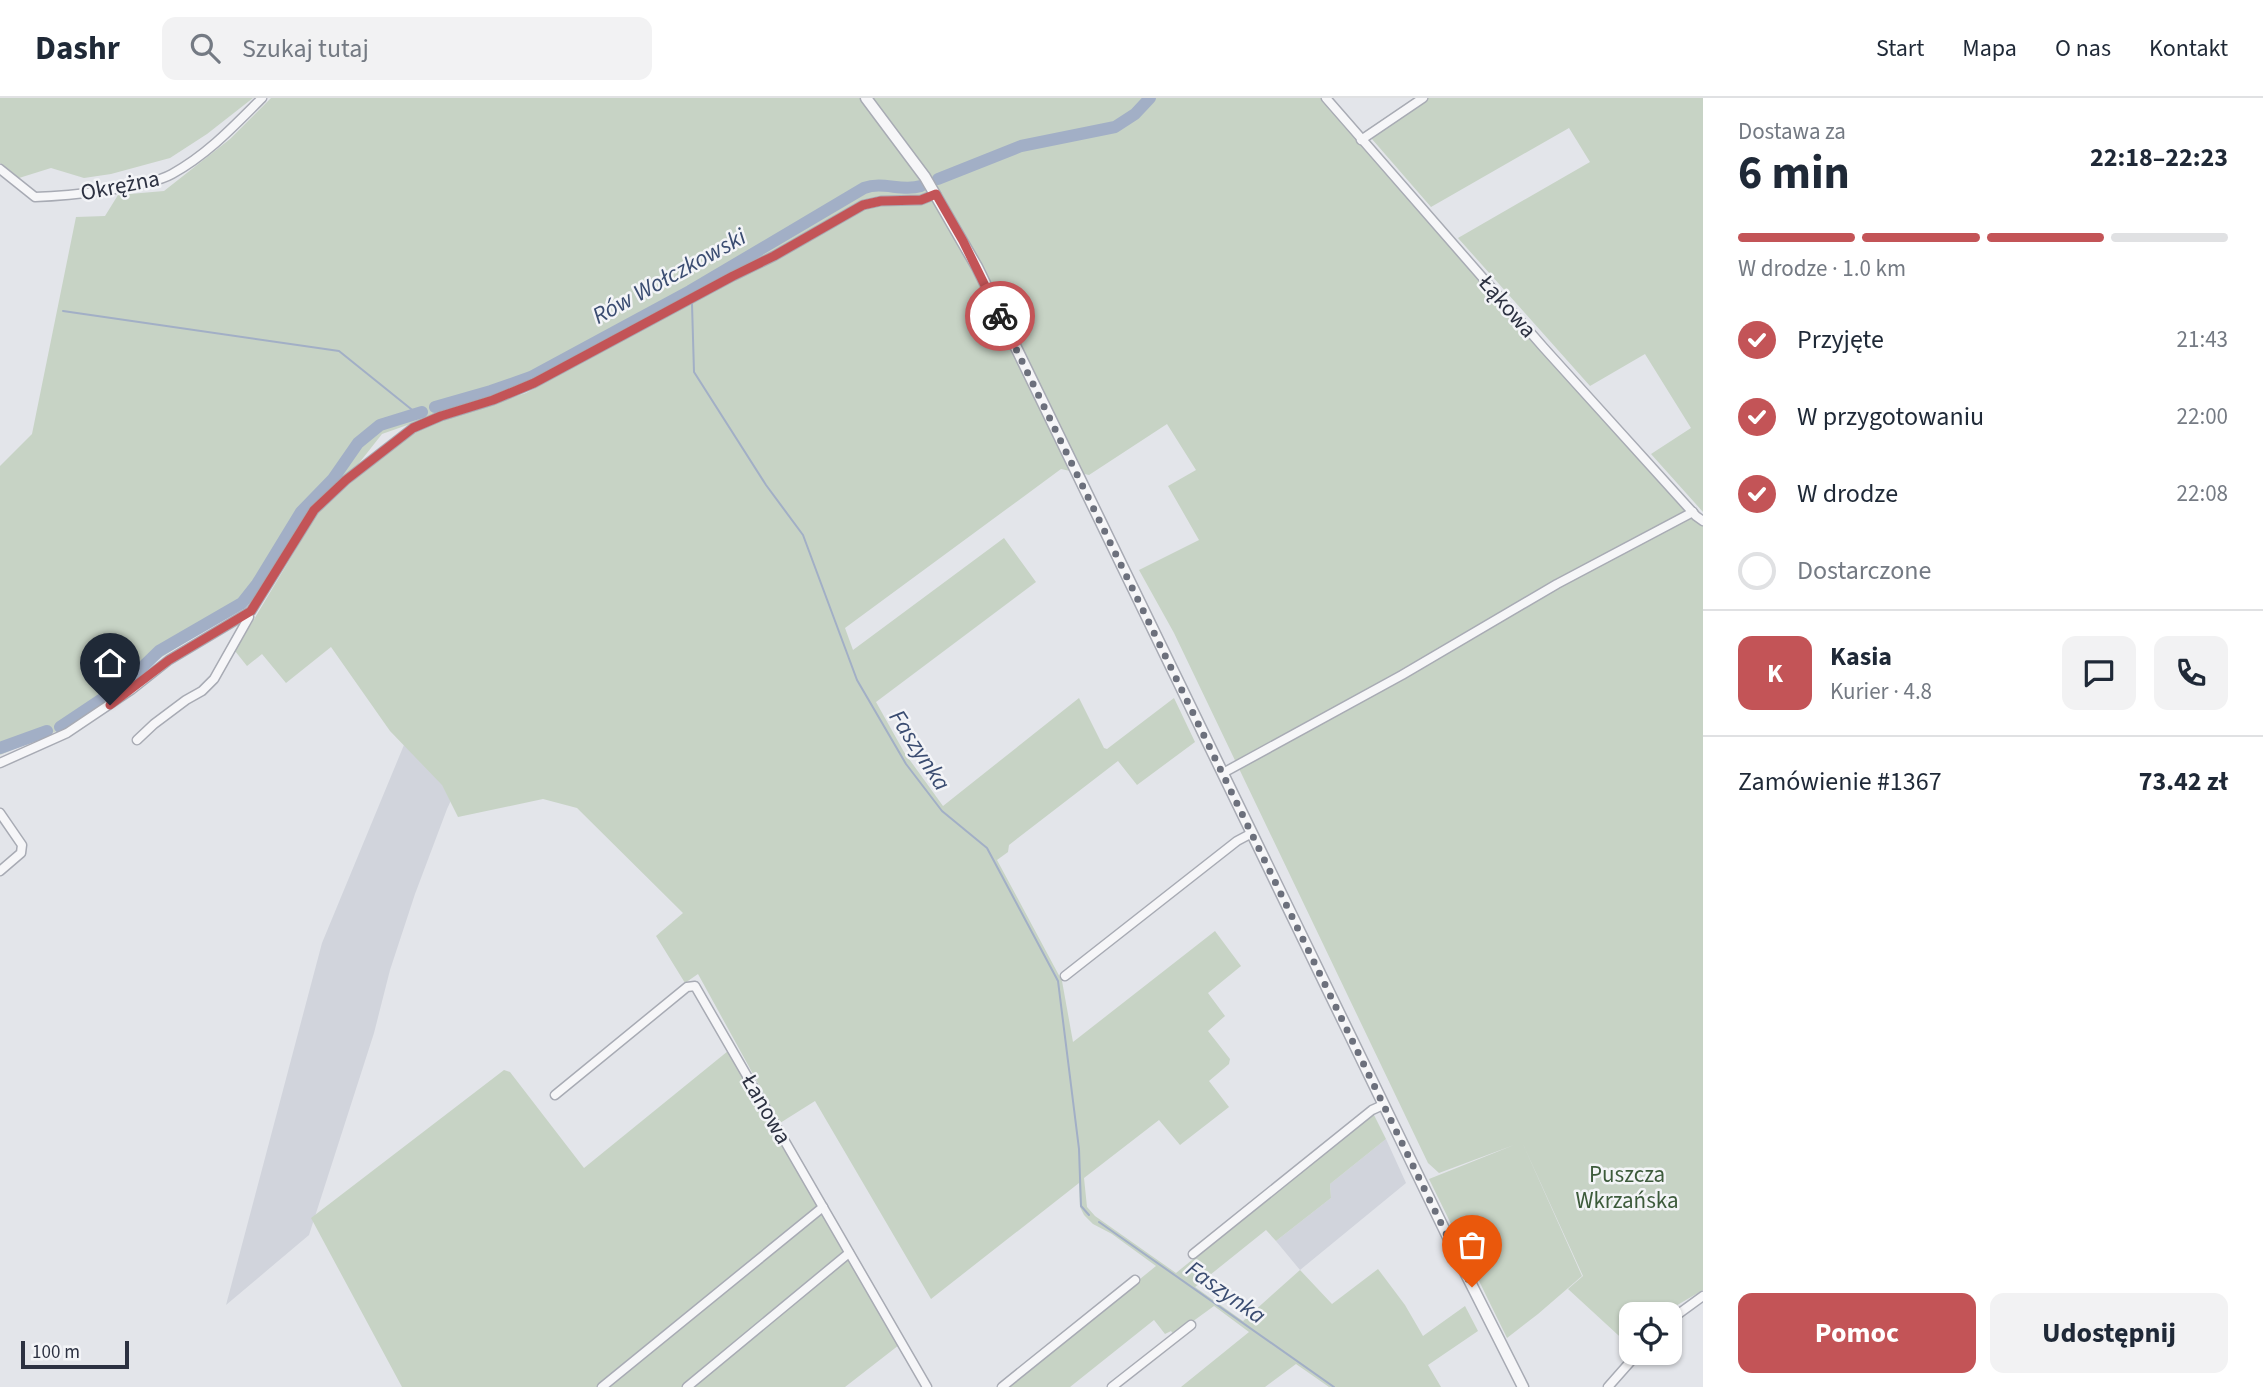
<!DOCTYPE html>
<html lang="pl">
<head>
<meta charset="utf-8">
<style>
  body { margin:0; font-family:"Source Sans 3",sans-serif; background:#f2f2f3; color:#1f2937; height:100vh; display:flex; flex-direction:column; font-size:26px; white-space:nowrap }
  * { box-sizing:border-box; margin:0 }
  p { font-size:23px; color:#747a83 }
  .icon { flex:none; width:38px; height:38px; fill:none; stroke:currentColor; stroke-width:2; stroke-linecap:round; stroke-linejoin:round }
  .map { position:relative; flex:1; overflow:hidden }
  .side { display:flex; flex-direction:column; background:#fff; width:560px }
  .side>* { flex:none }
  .controls { position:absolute; left:1619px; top:1204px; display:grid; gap:14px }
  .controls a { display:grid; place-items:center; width:63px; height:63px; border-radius:14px; background:#fff; box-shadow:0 2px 5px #0004; font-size:35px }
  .scale { position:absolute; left:21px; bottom:18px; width:108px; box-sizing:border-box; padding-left:7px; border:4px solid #2c3141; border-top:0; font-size:19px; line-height:24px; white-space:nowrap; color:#2c3141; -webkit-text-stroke:5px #f3f4f7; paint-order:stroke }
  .pin { position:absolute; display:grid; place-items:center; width:60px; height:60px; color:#fff; margin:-72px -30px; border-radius:50% 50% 50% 0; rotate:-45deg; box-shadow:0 0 7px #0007 }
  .pin .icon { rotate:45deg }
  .courier { position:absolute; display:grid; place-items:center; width:70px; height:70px; margin:-35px; border:5px solid #c35457; border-radius:50%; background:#fff; color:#222; box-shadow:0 2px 9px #0007 }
  .summary em { font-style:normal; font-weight:700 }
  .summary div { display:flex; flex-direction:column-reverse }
  .summary { display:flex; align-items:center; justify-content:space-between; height:119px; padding:0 35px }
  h1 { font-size:46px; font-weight:700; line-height:52px }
  .bar { display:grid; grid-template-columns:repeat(4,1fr); gap:10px 7px; align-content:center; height:84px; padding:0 35px }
  .bar i { height:9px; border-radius:5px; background:#e0e1e3 }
  .bar .selected { background:#c35457 }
  .bar p { grid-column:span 4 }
  .line { display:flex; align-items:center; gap:18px; padding:0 35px; border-top:2px solid #e0e1e3 }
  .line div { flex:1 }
  .round { display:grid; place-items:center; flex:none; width:74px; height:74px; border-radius:14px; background:#f2f2f3 }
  ol { padding:0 35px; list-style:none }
  li { display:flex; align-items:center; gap:21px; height:77px }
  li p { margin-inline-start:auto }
  li .icon { padding:7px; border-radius:50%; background:#c35457; color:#fff; stroke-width:4 }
  li:last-child { color:#747a83 }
  li i { width:38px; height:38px; border:4px solid #e0e1e3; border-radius:50% }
  .button { display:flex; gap:14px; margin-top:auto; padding:14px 35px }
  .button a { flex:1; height:80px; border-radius:14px; background:#c35457; color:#fff; font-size:28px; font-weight:700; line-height:80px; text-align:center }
  .button a+a { background:#f2f2f3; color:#1f2937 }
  header { display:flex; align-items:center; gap:42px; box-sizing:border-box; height:98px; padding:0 35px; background:#fff; border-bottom:2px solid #e0e1e3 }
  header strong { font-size:33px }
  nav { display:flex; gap:38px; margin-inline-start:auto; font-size:24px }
  .search { width:490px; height:63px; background:#f2f2f3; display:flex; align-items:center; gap:18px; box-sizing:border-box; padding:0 24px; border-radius:14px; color:#747a83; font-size:26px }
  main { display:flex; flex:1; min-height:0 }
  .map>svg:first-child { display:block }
</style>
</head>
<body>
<header>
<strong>Dashr</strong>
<div class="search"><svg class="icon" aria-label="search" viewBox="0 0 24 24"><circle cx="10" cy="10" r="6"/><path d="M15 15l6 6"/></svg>Szukaj tutaj</div>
<nav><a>Start</a><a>Mapa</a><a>O nas</a><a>Kontakt</a></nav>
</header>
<main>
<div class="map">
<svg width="1703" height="1289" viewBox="0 0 1703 1289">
  <rect width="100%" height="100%" fill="#e3e5ea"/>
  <!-- built -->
  <g fill="#d1d4dc">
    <polygon points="929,0 472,657 447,711 415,796 390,872 374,935 309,1137 226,1207 322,845 435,572 529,296 605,224"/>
    <polygon points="1386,1041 1406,1085 1300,1172 1276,1143 1331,1100 1330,1086"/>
  </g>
  <!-- green -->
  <g fill="#c7d3c5">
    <polygon points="0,0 253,0 207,36 170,60 111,76 84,80 51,70 19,80 0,65"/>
    <polygon points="271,0 1321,0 1692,420 1703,418 1703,1192 1662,1216 1631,1216 1630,1248 1568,1191 1583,1178 1522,1044 1582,1178 1538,1216 1507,1240 1429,1081 1514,1047 1439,1075 1428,1065 1174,535 1139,472 1199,442 1168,388 1196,372 1167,326 1089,377 1061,371 845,530 853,552 1004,440 1036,484 876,604 904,654 943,708 1079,600 1104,650 1107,651 1174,600 1195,644 1137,687 1118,663 1009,747 1008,754 997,762 1062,883 1073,944 1215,833 1241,868 1208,895 1225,918 1208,933 1230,961 1229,966 1209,983 1229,1009 1180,1047 1159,1022 1084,1080 1087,1109 1095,1118 1176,1175 1373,1015 1386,1041 1330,1086 1331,1100 1276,1143 1266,1132 1195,1189 1243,1223 1300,1172 1332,1206 1378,1171 1405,1207 1423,1238 1465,1208 1478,1233 1428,1267 1441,1289 1329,1289 1296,1266 1265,1289 1181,1289 1249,1234 1214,1208 1174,1237 1171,1233 1165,1236 1154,1222 1070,1289 1007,1289 1156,1168 1112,1136 1093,1126 1084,1117 1080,1109 1079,1085 931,1201 815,1003 780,1025 698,876 685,885 656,838 683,815 577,710 543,701 458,719 442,687 390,633 331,549 286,585 262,556 247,568 235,553 317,416 375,363 410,337 439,323 526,295 745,177 741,169 518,288 382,336 356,369 312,409 252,503 149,567 124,590 96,610 57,633 0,657 0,648 6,645 0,647 0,368 32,336 76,119 105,118 118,97 164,93 230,41"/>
    <polygon points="1414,0 1703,0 1703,414 1651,356 1691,330 1645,256 1590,288 1458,140 1590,64 1569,30 1431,109 1365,33"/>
    <polygon points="728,953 899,1247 845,1289 402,1289 311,1120 504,972 510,974 584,1070"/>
  </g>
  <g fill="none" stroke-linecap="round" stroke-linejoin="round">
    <!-- stream -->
    <g stroke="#a2afc6" stroke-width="2">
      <polyline points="692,206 694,274 766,387 803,437 857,582 906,666 942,713 987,750 1058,883 1079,1051 1081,1108 1089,1117"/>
      <polyline points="63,213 339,253 416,315"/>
      <polyline points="1099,1124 1334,1289"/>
    </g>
    <!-- river -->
    <g stroke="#a2afc6" stroke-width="12">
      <polyline points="938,81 1021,48 1115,29 1135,16 1150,0"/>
      <path d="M435,309L491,293L531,279L690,193L864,90C883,83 902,94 921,88"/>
      <polyline points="60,629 126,585 159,553 242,505 257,486 301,414 333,381 358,345 380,327 422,314"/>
      <polyline points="0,650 47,633"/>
    </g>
    <defs>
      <g id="minor">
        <polyline points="1326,0 1544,250 1696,418 1703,423"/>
        <polyline points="1361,42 1423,0"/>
        <path d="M0,71L35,99C67,98 147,90 172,76C208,56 234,28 262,0"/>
        <polyline points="137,642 154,626 186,602 202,593 214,581 249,519 247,516"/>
        <polyline points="0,665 67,635 131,592 169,562 251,513 314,412 346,382 413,330 441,318 493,302 534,285 733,178 774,158 863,107 881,103 921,102 936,96"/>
        <polyline points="1223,675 1402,577 1557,486 1693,414"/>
        <polyline points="0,715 22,747 21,755 0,773"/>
        <polyline points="1065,878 1237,743 1252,735"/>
        <polyline points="555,997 687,889 695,888 927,1289"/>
        <polyline points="1193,1156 1372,1012 1383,1007"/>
        <polyline points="1670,1222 1703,1198"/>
        <polyline points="602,1289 823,1109"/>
        <polyline points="687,1289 849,1155"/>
        <polyline points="1002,1289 1135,1182"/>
        <polyline points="1112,1289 1191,1227"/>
        <polyline points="1608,1289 1638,1255"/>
      </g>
      <polyline id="tertiary" points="866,0 925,79 977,169 1462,1168 1523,1289"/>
    </defs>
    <!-- minor casing -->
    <use href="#minor" stroke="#a8abb4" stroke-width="11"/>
    <!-- tertiary casing -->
    <use href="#tertiary" stroke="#a8abb4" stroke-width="13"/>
    <!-- minor -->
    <use href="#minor" stroke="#f6f6f8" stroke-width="8"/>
    <!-- tertiary -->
    <use href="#tertiary" stroke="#f6f6f8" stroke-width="10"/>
  </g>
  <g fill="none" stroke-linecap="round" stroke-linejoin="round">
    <!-- done -->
    <polyline stroke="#6c707c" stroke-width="7" stroke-dasharray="0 12.6" points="1000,218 1472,1189"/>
    <!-- route -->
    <polyline stroke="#c35457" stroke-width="9" points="110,607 169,562 251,513 314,412 346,382 413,330 441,318 493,302 534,285 733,178 774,158 863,107 881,103 921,102 936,96 963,143 1000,218"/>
  </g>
  <g text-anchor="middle" stroke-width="5" stroke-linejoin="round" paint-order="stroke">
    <!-- street labels -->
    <g font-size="23" fill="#2c3141" stroke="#f3f4f7">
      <text transform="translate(120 87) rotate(-11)" y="8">Okrężna</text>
      <text transform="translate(1508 208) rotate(49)" y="8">Łąkowa</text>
      <text transform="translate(767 1011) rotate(60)" y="8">Łanowa</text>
    </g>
    <!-- park labels -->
    <g font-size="23" fill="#3d5b3b" stroke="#f3f4f7">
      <text x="1627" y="1084">Puszcza<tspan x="1627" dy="26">Wkrzańska</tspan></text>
    </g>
    <!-- water labels -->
    <g font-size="24" font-style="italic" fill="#3a4c71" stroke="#f3f4f7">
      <text transform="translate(669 178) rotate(-29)" y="8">Rów Wołczkowski</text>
      <text transform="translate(920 652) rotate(57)" y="8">Faszynka</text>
      <text transform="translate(1226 1194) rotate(35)" y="8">Faszynka</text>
    </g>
  </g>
</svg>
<div class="controls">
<a><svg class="icon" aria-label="locate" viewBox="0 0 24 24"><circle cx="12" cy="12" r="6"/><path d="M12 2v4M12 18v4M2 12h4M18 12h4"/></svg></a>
</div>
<div class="scale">100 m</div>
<div class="pin" style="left:1472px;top:1189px;background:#ea580c"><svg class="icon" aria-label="bag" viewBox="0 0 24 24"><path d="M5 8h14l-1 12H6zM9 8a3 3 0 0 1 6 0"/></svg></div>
<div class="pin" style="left:110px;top:607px;background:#1f2937"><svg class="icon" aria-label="home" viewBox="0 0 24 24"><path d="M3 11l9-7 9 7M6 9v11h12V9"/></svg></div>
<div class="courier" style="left:1000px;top:218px"><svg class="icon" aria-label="bike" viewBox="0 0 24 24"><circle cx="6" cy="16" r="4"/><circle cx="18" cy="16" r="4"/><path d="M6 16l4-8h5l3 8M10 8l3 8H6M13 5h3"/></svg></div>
</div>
<section class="side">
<div class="summary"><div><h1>6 min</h1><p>Dostawa za</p></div><em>22:18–22:23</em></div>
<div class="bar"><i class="selected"></i><i class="selected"></i><i class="selected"></i><i></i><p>W drodze · 1.0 km</p></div>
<ol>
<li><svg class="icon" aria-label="check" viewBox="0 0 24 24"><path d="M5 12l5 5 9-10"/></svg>Przyjęte<p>21:43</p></li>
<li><svg class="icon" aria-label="check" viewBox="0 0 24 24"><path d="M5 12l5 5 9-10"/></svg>W przygotowaniu<p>22:00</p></li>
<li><svg class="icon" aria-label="check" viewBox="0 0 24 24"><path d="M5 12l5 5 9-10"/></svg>W drodze<p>22:08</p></li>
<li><i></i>Dostarczone</li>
</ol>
<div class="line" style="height:126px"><b class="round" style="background:#c35457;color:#fff">K</b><div><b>Kasia</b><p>Kurier · 4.8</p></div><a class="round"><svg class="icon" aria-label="chat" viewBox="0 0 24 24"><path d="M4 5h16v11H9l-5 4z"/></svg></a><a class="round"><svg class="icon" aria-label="phone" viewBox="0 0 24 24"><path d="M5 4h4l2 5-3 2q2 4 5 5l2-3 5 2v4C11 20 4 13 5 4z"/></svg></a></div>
<div class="line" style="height:91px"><div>Zamówienie #1367</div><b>73.42 zł</b></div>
<div class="button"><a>Pomoc</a><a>Udostępnij</a></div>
</section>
</main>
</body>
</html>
